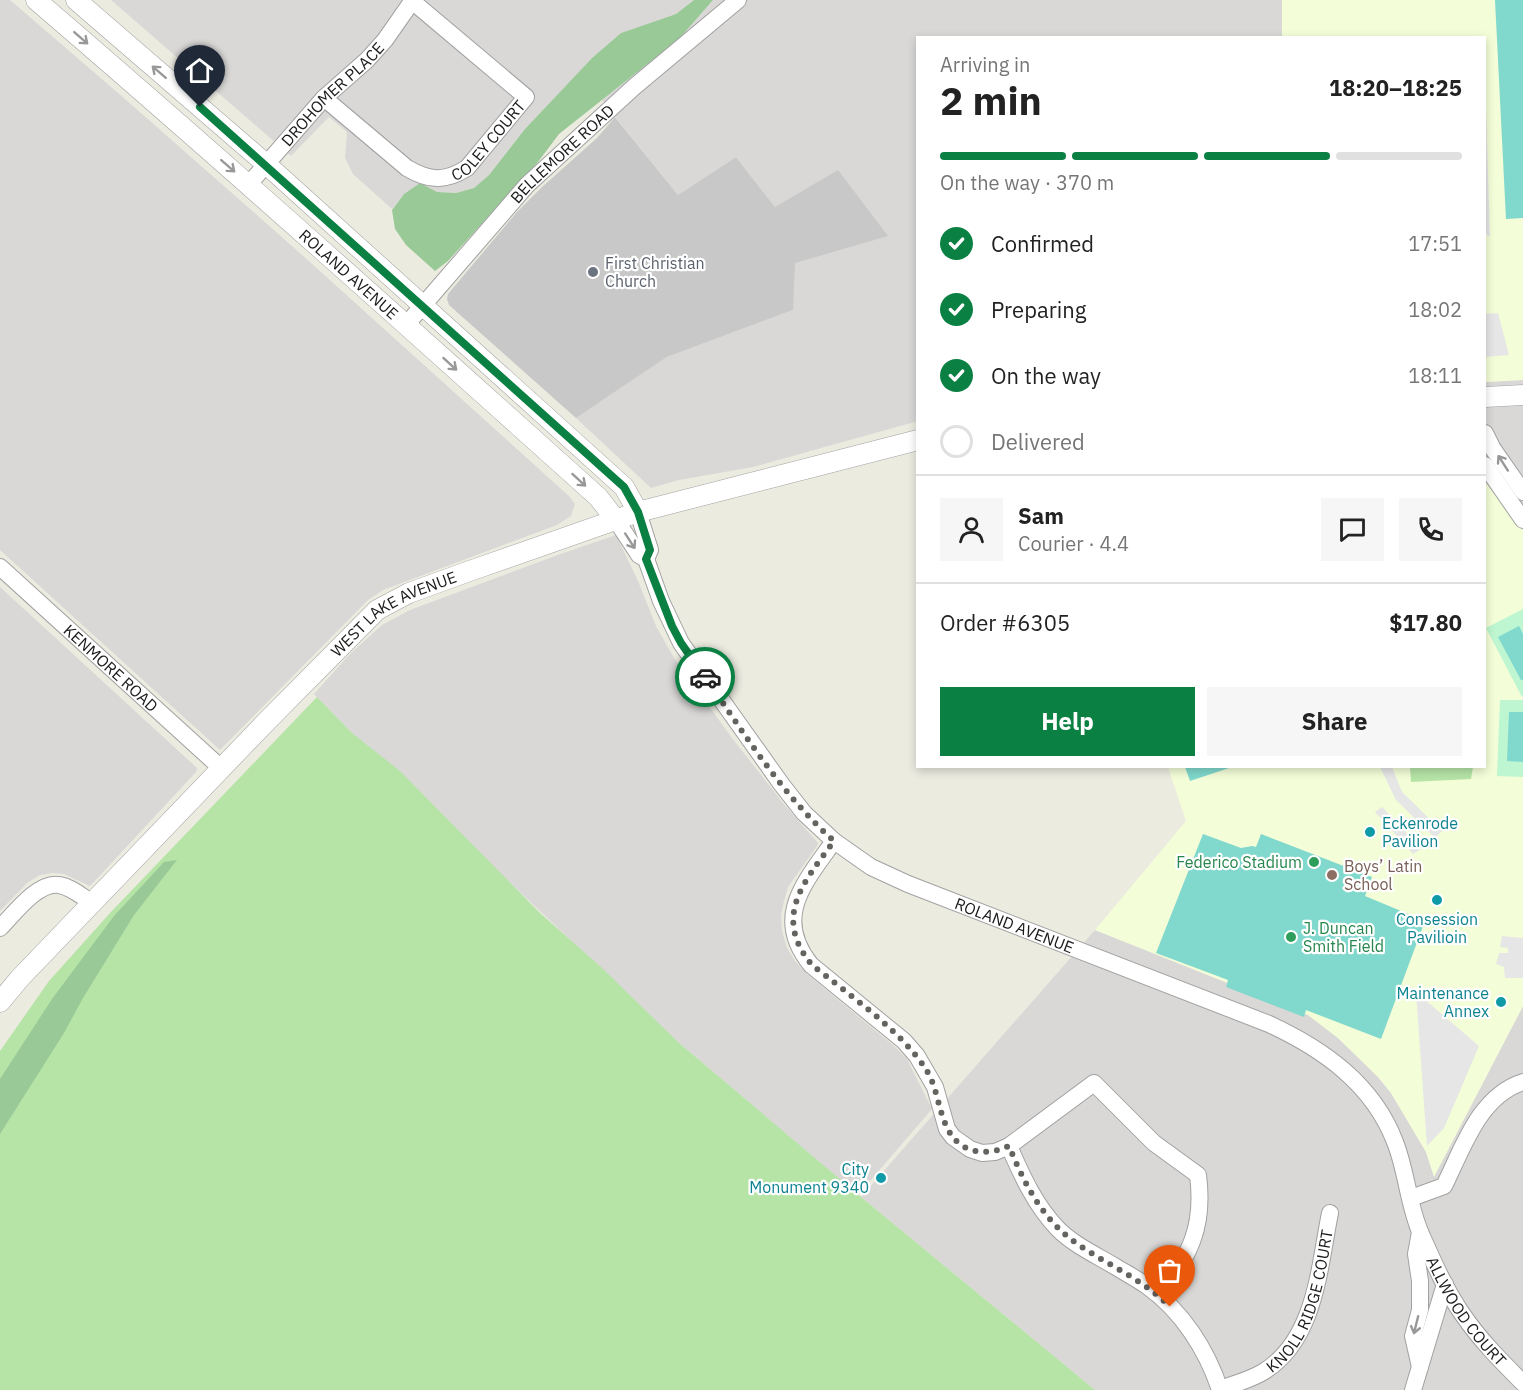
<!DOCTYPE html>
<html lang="en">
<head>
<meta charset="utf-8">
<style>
  body { margin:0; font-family:"IBM Plex Sans",sans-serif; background:#f6f6f6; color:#222; height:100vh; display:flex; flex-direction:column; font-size:22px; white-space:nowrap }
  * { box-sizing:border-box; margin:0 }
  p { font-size:20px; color:#767676 }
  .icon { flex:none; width:33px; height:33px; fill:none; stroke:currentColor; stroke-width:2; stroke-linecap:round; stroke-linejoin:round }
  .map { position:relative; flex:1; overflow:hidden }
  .side { position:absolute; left:916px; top:36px; width:570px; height:732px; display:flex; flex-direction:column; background:#fff; border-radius:0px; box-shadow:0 3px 9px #0003 }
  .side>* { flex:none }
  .pin { position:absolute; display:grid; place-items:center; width:51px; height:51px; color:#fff; margin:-62px -26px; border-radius:50% 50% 50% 0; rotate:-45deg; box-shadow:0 0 6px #0007 }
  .pin .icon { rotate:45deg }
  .courier { position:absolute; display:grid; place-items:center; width:60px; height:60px; margin:-30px; border:4px solid #0b8043; border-radius:50%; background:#fff; color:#222; box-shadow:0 2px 8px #0007 }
  .head em { font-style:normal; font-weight:700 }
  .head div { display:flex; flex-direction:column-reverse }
  .head { display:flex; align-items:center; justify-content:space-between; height:102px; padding:0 24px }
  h1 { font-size:39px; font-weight:700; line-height:45px }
  .bar { display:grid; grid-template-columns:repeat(4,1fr); gap:9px 6px; align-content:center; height:72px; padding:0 24px }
  .bar i { height:8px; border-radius:4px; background:#e0e0e0 }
  .bar .current { background:#0b8043 }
  .bar p { grid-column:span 4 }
  .line { display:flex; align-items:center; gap:15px; padding:0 24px; border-top:2px solid #e0e0e0 }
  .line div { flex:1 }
  .round { display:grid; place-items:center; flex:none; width:63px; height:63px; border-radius:0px; background:#f6f6f6 }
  ol { padding:0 24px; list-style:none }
  li { display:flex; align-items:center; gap:18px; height:66px }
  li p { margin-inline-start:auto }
  li .icon { padding:6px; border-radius:50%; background:#0b8043; color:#fff; stroke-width:4 }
  li:last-child { color:#767676 }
  li i { width:33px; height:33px; border:3px solid #e0e0e0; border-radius:50% }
  .cta { display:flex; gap:12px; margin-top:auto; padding:12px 24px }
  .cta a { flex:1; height:69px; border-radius:0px; background:#0b8043; color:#fff; font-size:24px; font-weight:700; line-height:69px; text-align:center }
  .cta a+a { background:#f6f6f6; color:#222 }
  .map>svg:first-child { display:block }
</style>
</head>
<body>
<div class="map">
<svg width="1523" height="1390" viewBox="0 0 1523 1390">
  <rect width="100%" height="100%" fill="#ecebe0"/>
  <!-- residential -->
  <g fill="#d9d8d7">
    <polygon points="0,0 10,0 125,99 301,254 570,497 575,504 571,516 557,525 383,590 368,600 220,750 0,550"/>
    <polygon points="111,0 694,0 676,14 621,33 592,58 525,129 489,175 474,188 456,193 437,192 420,183 404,194 392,209 353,174 345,158 347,132 329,117 291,156"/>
    <polygon points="713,0 1282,0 1282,37 918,38 918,421 753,467 679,480 651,488 576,418 667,357 793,310 775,207 736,157 678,195 602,100 679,39"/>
    <polygon points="1523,380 1523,530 1485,482 1485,382"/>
    <polygon points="616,535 638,581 656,626 674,658 732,738 783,803 818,843 817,846 788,887 784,901 781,915 782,931 787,948 795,961 807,974 894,1046 907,1059 932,1109 858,1195 678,1042 352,733 314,694 350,654 382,625 410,610 555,556"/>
    <polygon points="0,587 197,768 196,772 90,886 64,874 53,873 40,875 27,883 0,911"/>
    <polygon points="1095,930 1308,1015 1338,1038 1378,1077 1391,1093 1426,1152 1434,1176 1523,1006 1523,1390 1095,1390 861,1197"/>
  </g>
  <!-- education -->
  <g fill="#f3fdd8">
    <polygon points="1282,0 1523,0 1523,380 1485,382 1485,38 1282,37"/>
    <polygon points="1485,482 1523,530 1523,1006 1434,1177 1426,1152 1391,1093 1378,1077 1338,1038 1308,1015 1095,930 1186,821 1168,767 1485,766"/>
  </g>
  <!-- religious -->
  <polygon fill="#c8c8c8" points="615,117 678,195 736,157 775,207 838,170 888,236 795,263 793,310 667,357 576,418 449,305 447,299 448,294 516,213 542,187 597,138"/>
  <!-- grass -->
  <g fill="#b6e4a7">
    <polygon points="317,697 352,733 400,771 539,912 602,968 678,1042 861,1197 1095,1390 0,1390 0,1051 49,981 110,913"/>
    <polygon points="1410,767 1410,766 1473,767 1471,779 1411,782"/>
  </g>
  <!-- forest -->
  <g fill="#99c997">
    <polygon points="694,0 713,0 679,39 559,134 538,162 448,261 435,271 406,245 395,229 392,210 404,194 420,183 437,192 456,193 474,188 489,175 525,129 592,58 621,33 676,14"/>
    <polygon points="177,860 134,915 83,998 64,1033 0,1134 0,1079 52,999 114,916 164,862"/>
  </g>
  <!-- park -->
  <g fill="#bdf6d0">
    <polygon points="1523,609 1523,696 1522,697 1486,628"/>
    <polygon points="1500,700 1523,700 1523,777 1497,776"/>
  </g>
  <!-- pitch -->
  <g fill="#81d8cd">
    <polygon points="1495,0 1523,0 1523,218 1506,219"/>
    <polygon points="1519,626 1523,634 1523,680 1521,680 1498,637"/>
    <polygon points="1509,712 1523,712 1523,762 1507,761"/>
    <polygon points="1185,767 1185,766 1232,767 1190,781"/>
    <polygon points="1203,834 1241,848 1252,846 1256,847 1261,834 1372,877 1365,896 1425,921 1381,1039 1306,1010 1304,1017 1226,987 1228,980 1156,953"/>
  </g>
  <!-- parking -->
  <g fill="#e6e6e6">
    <polygon points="1486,110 1490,237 1485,234"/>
    <polygon points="1498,313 1509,355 1485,357 1485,314"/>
    <polygon points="1380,767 1392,767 1402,792 1442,831 1435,838 1396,800"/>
    <polygon points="1382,807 1421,849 1413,854 1375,812"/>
    <polygon points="1502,936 1523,938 1523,978 1505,978 1504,967 1496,964 1499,953 1508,953 1508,948 1500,947"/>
    <polygon points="1416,992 1479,1046 1444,1128 1427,1146"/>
  </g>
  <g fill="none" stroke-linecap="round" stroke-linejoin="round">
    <defs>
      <g id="minor">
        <path id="s1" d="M324,98L407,168C429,181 445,182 467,168L526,97L412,1"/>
        <path id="s2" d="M249,184L324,98L367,60L385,40L413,0"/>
        <path id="s3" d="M406,325L527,185L634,87L738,0"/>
        <polyline points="1485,433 1493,449 1523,492"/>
        <polyline points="1485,465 1523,520"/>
        <polyline points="638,512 650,550 646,559"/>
        <path id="s4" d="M616,520L639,555L646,559L661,601L681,643L782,785L804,813L834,841L871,867L908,884L1269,1024C1323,1049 1373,1084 1395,1142C1407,1172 1408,1205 1421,1234C1433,1261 1446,1291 1463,1315C1480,1340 1502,1362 1523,1383"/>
        <path id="s5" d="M0,567L221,768"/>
        <path d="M834,841C805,882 772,917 811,965L904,1041L917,1056L935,1087L947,1129L953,1137L970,1149L982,1153L995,1152L1009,1146L1094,1083L1154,1143L1198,1175C1205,1229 1189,1254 1160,1296"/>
        <path d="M0,928C13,915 38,881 59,885C72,887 81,896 92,903"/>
        <path d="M1009,1146C1022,1176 1035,1205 1058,1229C1074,1245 1096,1255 1116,1267C1126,1273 1137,1279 1147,1286C1182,1311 1207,1350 1220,1390"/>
        <path d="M1411,1198L1444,1186C1463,1148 1479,1096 1523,1082"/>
        <polyline points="1420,1232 1416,1254 1420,1281 1420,1310 1413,1336 1420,1367"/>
        <path id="s6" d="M1220,1389C1234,1384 1250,1380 1263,1372C1316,1340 1319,1267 1330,1213"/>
        <polyline points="1413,1390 1445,1284"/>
      </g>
      <g id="tertiary">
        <path id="s7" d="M36,0C226,163 412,330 598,497L616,520"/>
        <polyline points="76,0 266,164 624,487 638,512"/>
        <polyline points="1485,397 1523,395"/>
        <path id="s8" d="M0,1002L20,978L266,722L377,610L409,593L464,573L638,512L918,440"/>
      </g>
    </defs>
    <!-- minor casing -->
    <use href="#minor" stroke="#a1a1a1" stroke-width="18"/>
    <!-- tertiary casing -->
    <use href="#tertiary" stroke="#a1a1a1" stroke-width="21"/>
    <!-- minor -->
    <use href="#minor" stroke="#fff" stroke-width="16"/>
    <!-- tertiary -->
    <use href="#tertiary" stroke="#fff" stroke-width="20"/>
  </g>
  <!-- one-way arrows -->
  <defs><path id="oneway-shaft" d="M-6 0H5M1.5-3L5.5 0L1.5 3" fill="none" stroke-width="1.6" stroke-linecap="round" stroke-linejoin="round" transform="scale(1.5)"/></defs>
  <g stroke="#989898">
    <use href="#oneway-shaft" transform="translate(81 38) rotate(41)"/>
    <use href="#oneway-shaft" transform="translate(159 72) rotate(-139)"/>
    <use href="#oneway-shaft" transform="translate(228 166) rotate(41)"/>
    <use href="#oneway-shaft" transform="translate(450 364) rotate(42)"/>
    <use href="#oneway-shaft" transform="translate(1503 463) rotate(-123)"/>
    <use href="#oneway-shaft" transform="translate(579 480) rotate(42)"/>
    <use href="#oneway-shaft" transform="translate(630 541) rotate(57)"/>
    <use href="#oneway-shaft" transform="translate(1416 1325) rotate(104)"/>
  </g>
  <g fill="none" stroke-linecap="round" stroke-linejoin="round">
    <!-- done -->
    <path stroke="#64635f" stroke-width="6" stroke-dasharray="0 10.8" d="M705,677C744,733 782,795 834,841C804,882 772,917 812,965C848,994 903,1032 927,1071C941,1094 938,1128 961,1145C977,1155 993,1153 1009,1146C1024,1183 1042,1219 1076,1243C1107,1265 1143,1279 1170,1307"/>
    <!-- route -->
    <polyline stroke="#0b8043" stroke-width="8" points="200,107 624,487 638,512 650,550 646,559 672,626 681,643 705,677"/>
  </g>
  <!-- markers -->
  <circle fill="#6b7280" stroke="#fff" stroke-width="2" cx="593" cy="272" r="6"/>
  <g fill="#0f9aa8" stroke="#fff" stroke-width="2">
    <circle cx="1370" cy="832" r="6"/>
    <circle cx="1437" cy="900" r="6"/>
    <circle cx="1501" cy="1002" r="6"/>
    <circle cx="881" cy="1178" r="6"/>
  </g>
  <g fill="#2e9e5b" stroke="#fff" stroke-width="2">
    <circle cx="1314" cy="862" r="6"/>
    <circle cx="1291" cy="937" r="6"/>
  </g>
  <circle fill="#8d6e63" stroke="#fff" stroke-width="2" cx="1332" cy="875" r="6"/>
  <g text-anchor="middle" stroke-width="4.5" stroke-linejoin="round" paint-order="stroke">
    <!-- street labels -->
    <g font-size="16" fill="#1a1a1a" stroke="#fff">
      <text dy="6" stroke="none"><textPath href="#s2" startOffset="123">DROHOMER PLACE</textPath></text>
      <text dy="6" stroke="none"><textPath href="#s1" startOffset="207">COLEY COURT</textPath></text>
      <text dy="6" stroke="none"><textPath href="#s3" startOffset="232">BELLEMORE ROAD</textPath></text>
      <text dy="6" stroke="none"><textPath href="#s7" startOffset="416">ROLAND AVENUE</textPath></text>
      <text dy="6" stroke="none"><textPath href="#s8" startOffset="556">WEST LAKE AVENUE</textPath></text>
      <text dy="6" stroke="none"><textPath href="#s5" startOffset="150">KENMORE ROAD</textPath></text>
      <text dy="6" stroke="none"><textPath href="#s4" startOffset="592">ROLAND AVENUE</textPath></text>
      <text dy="6" stroke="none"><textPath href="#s6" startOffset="130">KNOLL RIDGE COURT</textPath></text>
      <text dy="6" stroke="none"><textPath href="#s4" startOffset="1228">ALLWOOD COURT</textPath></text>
    </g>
    <!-- worship labels -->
    <g font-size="16" fill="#5b616d" stroke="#fff" text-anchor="start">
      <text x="605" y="269">First Christian<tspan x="605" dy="18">Church</tspan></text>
    </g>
    <!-- culture labels -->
    <g font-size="16" fill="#0d838f" stroke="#fff" text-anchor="end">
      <text x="1382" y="829" text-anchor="start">Eckenrode<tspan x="1382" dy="18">Pavilion</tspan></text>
      <text x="1437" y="925" text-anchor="middle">Consession<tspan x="1437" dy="18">Pavilioin</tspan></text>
      <text x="1489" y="999">Maintenance<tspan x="1489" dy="18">Annex</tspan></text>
      <text x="869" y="1175">City<tspan x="869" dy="18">Monument 9340</tspan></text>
    </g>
    <!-- leisure labels -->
    <g font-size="16" fill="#27864d" stroke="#fff" text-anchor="end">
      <text x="1302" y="868">Federico Stadium</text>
      <text x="1303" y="934" text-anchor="start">J. Duncan<tspan x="1303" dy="18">Smith Field</tspan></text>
    </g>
    <!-- education labels -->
    <g font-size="16" fill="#785e54" stroke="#fff" text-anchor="start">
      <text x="1344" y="872">Boys’ Latin<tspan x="1344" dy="18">School</tspan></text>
    </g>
  </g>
</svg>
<div class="pin" style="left:1170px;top:1307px;background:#ea580c"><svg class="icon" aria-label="bag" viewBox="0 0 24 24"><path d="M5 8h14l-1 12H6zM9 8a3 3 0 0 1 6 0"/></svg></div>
<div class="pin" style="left:200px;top:107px;background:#1f2937"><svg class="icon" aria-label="home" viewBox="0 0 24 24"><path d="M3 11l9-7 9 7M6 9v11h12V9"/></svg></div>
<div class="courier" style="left:705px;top:677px"><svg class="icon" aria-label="car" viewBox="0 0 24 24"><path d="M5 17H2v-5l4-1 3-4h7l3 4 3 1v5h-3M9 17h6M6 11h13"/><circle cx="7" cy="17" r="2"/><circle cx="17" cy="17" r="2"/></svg></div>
<section class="side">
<div class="head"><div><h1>2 min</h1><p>Arriving in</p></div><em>18:20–18:25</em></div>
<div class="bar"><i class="current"></i><i class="current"></i><i class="current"></i><i></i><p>On the way · 370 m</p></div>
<ol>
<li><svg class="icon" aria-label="check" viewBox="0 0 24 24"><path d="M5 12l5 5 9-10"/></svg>Confirmed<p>17:51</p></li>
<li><svg class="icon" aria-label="check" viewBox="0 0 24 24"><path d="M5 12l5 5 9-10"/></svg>Preparing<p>18:02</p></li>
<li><svg class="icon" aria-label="check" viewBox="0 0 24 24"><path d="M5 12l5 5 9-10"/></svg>On the way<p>18:11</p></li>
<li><i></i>Delivered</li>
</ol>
<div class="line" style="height:108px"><a class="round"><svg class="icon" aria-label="person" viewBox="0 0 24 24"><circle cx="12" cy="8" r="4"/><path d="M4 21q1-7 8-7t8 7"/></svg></a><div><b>Sam</b><p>Courier · 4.4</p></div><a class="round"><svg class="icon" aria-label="chat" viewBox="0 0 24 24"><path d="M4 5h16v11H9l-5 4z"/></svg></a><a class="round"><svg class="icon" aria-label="phone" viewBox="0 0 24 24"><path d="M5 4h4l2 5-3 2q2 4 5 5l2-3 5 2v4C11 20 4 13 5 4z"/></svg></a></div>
<div class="line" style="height:78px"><div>Order #6305</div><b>$17.80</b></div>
<div class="cta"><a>Help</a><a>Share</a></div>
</section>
</div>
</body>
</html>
